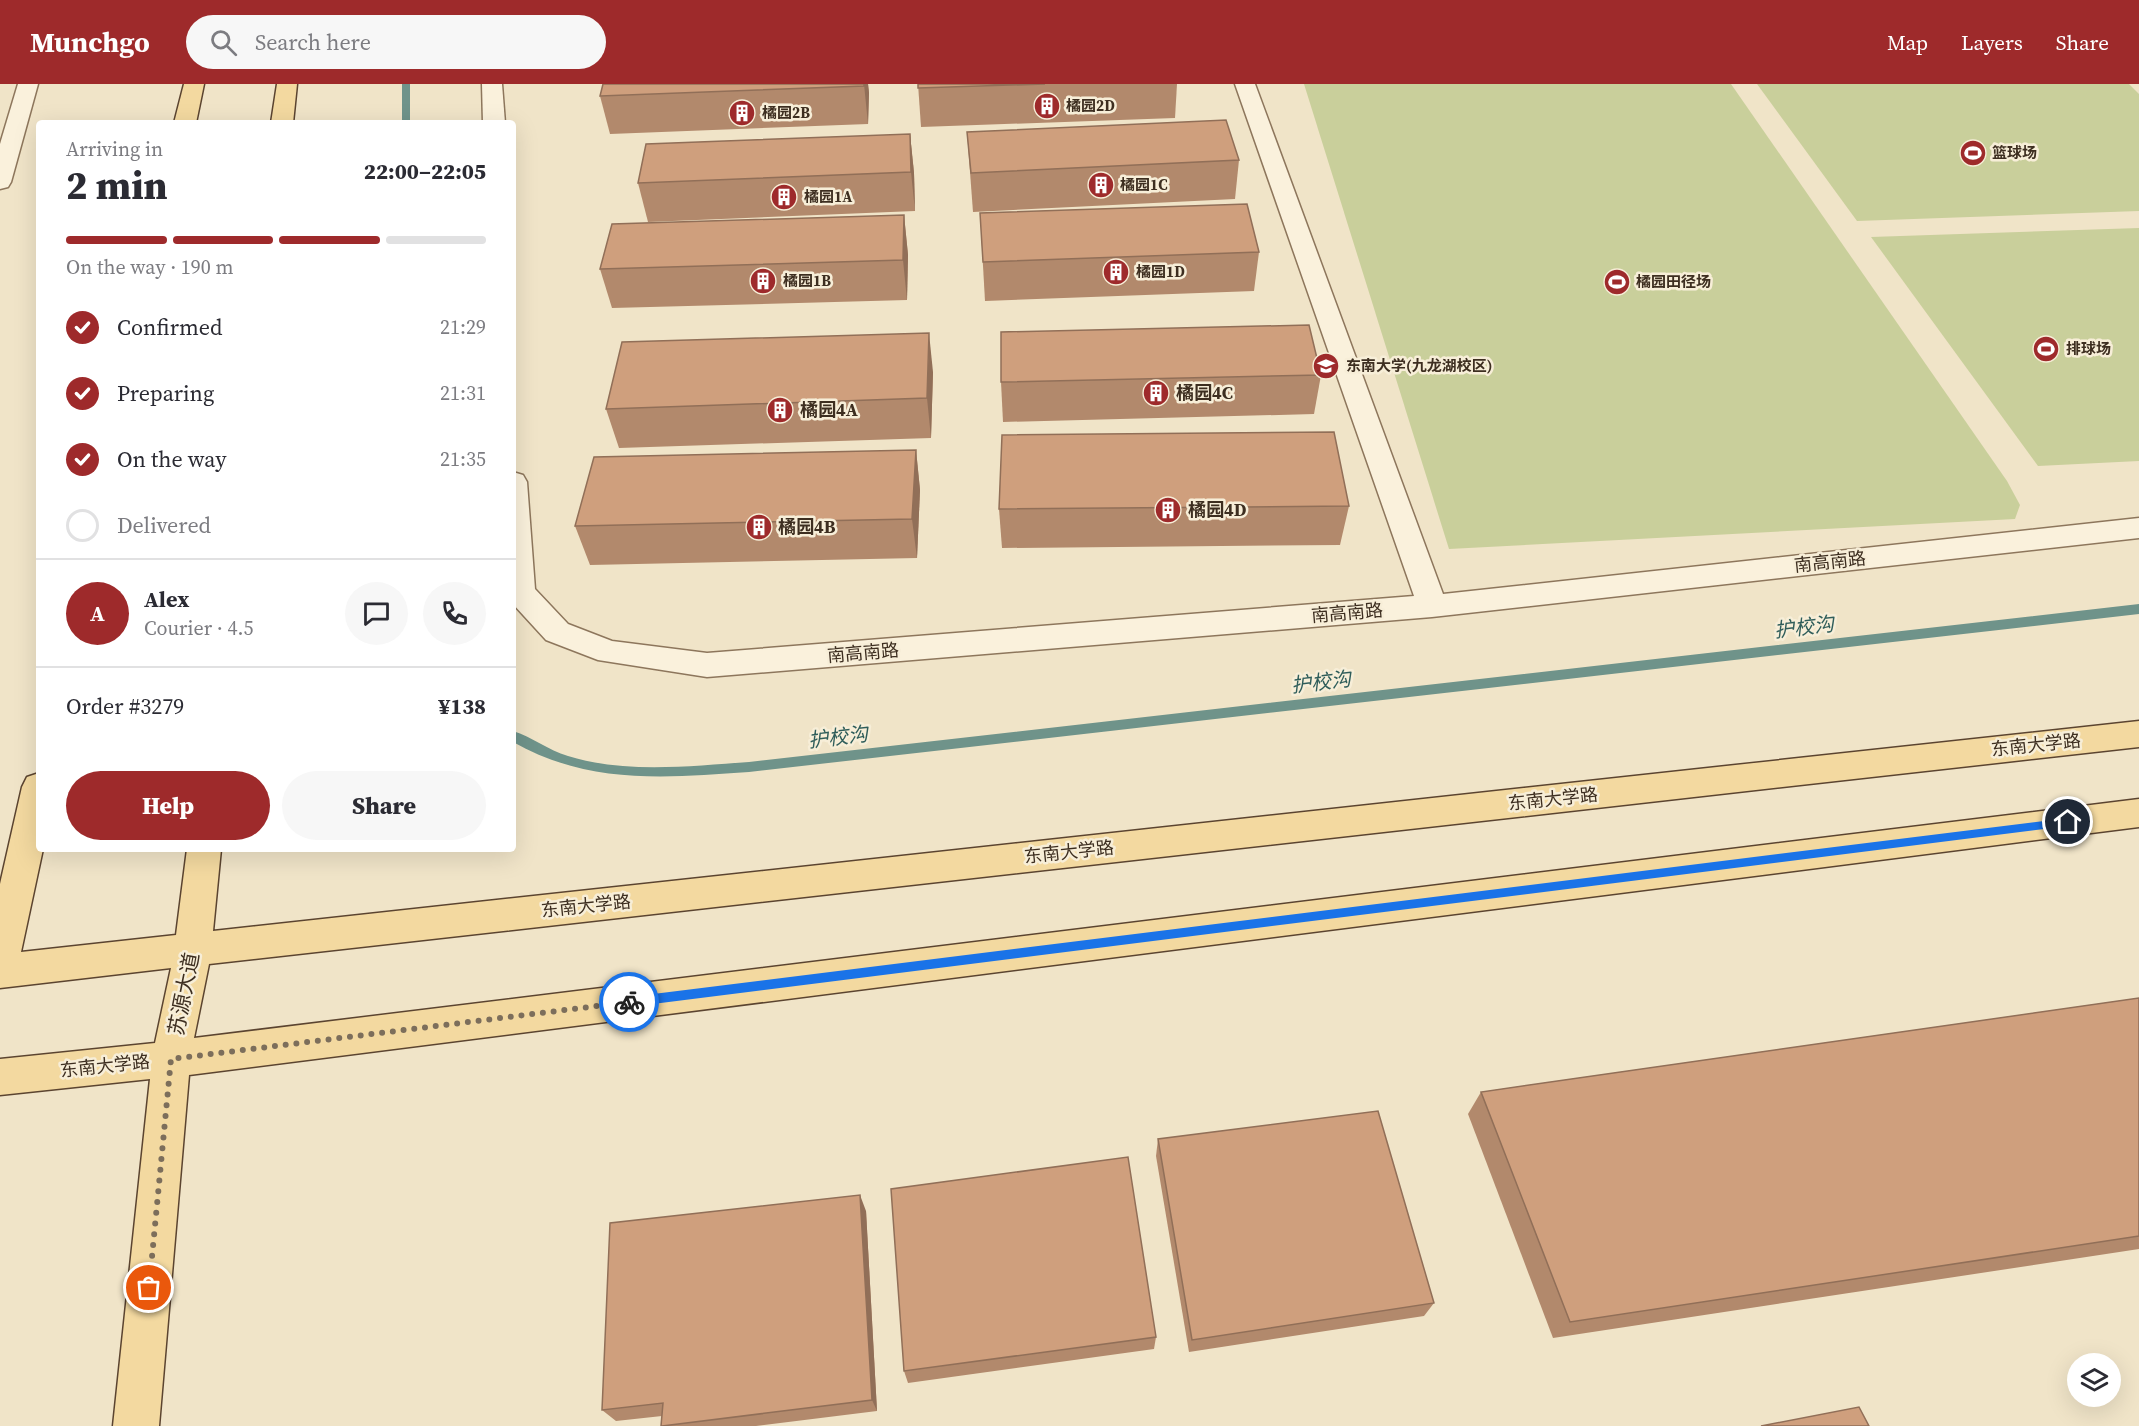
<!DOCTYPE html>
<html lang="en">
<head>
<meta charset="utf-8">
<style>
  body { margin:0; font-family:"Source Serif 4","Noto Sans SC",serif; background:#f7f7f7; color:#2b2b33; height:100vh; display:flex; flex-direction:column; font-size:22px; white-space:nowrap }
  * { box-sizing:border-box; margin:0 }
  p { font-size:20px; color:#7c7c81 }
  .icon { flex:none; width:33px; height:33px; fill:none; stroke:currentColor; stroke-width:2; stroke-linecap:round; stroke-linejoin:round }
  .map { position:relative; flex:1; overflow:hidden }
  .details { position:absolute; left:36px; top:36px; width:480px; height:732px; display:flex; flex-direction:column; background:#fff; border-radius:6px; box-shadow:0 6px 24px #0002 }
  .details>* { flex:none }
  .buttons { position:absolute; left:2067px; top:1269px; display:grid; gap:12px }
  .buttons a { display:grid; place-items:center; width:54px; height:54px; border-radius:50%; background:#fff; box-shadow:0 6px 24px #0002; font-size:30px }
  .pin { position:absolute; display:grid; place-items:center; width:51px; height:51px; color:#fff; margin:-26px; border:3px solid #fff; border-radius:50%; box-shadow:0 2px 6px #0007 }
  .courier { position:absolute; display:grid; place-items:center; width:60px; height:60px; margin:-30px; border:4px solid #1a73e8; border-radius:50%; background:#fff; color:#222; box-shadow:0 2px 8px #0007 }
  .headline em { font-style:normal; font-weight:800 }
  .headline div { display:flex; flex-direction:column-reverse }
  .headline { display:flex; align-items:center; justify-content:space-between; height:102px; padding:0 30px }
  h1 { font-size:39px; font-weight:800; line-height:45px }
  .bar { display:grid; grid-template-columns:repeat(4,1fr); gap:9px 6px; align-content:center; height:72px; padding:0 30px }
  .bar i { height:8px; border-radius:4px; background:#e1e1e2 }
  .bar .selected { background:#9e2a2b }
  .bar p { grid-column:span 4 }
  .line { display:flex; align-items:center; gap:15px; padding:0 30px; border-top:2px solid #e1e1e2 }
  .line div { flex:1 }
  .round { display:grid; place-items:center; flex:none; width:63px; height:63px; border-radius:32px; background:#f7f7f7 }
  ol { padding:0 30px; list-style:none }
  li { display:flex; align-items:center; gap:18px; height:66px }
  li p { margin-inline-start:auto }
  li .icon { padding:6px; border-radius:50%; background:#9e2a2b; color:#fff; stroke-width:4 }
  li:last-child { color:#7c7c81 }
  li i { width:33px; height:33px; border:3px solid #e1e1e2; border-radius:50% }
  .button { display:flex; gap:12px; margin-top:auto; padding:12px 30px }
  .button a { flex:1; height:69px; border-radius:36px; background:#9e2a2b; color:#fff; font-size:24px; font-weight:800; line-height:69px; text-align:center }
  .button a+a { background:#f7f7f7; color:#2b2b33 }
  header { display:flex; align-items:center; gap:36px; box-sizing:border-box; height:84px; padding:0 30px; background:#9e2a2b; color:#fff }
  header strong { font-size:28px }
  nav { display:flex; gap:33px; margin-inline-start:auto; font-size:21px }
  .search { width:420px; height:54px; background:#f7f7f7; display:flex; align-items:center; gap:15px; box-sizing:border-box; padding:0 21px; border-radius:33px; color:#7c7c81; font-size:22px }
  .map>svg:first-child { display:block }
</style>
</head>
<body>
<header>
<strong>Munchgo</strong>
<div class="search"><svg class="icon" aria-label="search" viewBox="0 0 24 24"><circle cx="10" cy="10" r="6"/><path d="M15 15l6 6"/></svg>Search here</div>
<nav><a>Map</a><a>Layers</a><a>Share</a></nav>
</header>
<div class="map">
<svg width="2139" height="1342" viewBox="0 0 2139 1342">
  <rect width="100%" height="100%" fill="#f0e4c8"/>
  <!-- green -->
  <g fill="#c9cf9b">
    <polygon points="1304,0 1731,0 2007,397 2020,421 2015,435 1449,465"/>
    <polygon points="1757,0 2129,0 2139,10 2139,127 1857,137"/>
    <polygon points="2139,144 2139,377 2038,382 1871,153"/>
  </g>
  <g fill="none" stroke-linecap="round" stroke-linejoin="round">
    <!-- stream -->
    <g fill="#6f938a" fill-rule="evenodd">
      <rect x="402" y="0" width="8" height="39"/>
      <path d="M2139,520V530L749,688C665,694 589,701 513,658V647C532,653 548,666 568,672C626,690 690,682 749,678Z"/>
    </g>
    <defs>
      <g id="minor">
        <polygon points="18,0 38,0 11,98 8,103 0,105 0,60"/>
        <polygon points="482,0 502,0 505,39 483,39"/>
        <polygon points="1235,0 1255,0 1443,510 2139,434 2139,454 1432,533 707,593 598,576 546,556 513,520 513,388 523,391 527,398 535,505 568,540 612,557 707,569 1414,512"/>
      </g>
      <g id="major">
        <polygon points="184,0 204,0 196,39 174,39"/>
        <polygon points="277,0 297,0 293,39 271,39"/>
        <polygon points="2139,637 2139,663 209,880 194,954 2139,715 2139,743 189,991 159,1342 113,1342 150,995 0,1011 0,975 155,959 171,884 0,904 0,800 22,703 27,693 39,689 39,765 43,765 21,868 176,851 187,765 221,765 213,847"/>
      </g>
    </defs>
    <!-- minor casing -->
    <use href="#minor" stroke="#8d765c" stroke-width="3"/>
    <!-- major casing -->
    <use href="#major" stroke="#5b4430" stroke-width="3"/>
    <!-- minor -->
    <use href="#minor" fill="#faf1dc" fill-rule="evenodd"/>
    <!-- major -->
    <use href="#major" fill="#f3d9a0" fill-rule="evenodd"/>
  </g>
  <!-- wall -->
  <g fill="#b2896c">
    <polygon points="868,0 869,9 868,40 610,50 600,12"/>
    <polygon points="918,0 1177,0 1175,34 921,43"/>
    <polygon points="967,48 1239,76 1235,115 973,128"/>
    <polygon points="910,50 914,89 915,127 648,138 638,99"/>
    <polygon points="980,129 1259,168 1254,207 985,217"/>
    <polygon points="904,131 908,171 907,216 612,224 600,185"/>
    <polygon points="933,288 931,354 619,364 606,325"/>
    <polygon points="1321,291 1314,330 1003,338 1001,298"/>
    <polygon points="916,366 920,406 917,474 590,481 575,442"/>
    <polygon points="1349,422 1340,461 1002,464 999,425"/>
    <polygon points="2139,914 2139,1165 1553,1254 1468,1030 1481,1008"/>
    <polygon points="1158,1055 1434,1219 1424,1232 1189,1268 1156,1072"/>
    <polygon points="866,1127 877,1327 756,1342 661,1342 662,1332 616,1337 602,1326"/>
    <polygon points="1156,1253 1154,1265 908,1299 904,1287"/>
  </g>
  <!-- shaded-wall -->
  <g fill="#916f58">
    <polygon points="864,0 868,0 869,9 868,40"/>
    <polygon points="910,50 914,89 915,127 911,88"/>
    <polygon points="904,131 908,171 907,216 903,176"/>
    <polygon points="929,249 933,288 931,354 927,314"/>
    <polygon points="916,366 920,406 917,474 912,435"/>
    <polygon points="860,1111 866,1127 877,1327 872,1316"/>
  </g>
  <!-- building -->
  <g fill="#cf9f7d" stroke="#916f58" stroke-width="1.5">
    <polygon points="603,0 864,0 864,2 600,12"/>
    <polygon points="918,0 1045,0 918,4"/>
    <polygon points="1226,36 1239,76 971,89 967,48"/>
    <polygon points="910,50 911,88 638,99 646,60"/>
    <polygon points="1247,120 1259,168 983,178 980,129"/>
    <polygon points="904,131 903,176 600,185 612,140"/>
    <polygon points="1309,241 1321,291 1001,298 1001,248"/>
    <polygon points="929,249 927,314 606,325 622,258"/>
    <polygon points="1334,348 1349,422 999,425 1002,351"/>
    <polygon points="916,366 912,435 575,442 594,373"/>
    <polygon points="2139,914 2139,1152 1570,1238 1481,1008"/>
    <polygon points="1378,1027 1434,1219 1192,1256 1158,1055"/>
    <polygon points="1128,1073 1156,1253 904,1287 891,1105"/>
    <polygon points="860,1111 872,1316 662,1342 661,1342 663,1319 602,1326 610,1139"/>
    <polygon points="1859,1323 1869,1342 1761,1342"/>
  </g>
  <!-- route -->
  <polygon fill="#1a73e8" points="2068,734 2073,738 2068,742 629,923 624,918 629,913"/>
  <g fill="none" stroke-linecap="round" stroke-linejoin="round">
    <!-- done -->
    <polyline stroke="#7c6e5b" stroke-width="6" stroke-dasharray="0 10.8" points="149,1204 171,975 629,918"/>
  </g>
  <!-- icons -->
  <defs>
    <symbol id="building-disc" viewBox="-11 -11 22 22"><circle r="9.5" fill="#9e2a2b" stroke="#f7eed8"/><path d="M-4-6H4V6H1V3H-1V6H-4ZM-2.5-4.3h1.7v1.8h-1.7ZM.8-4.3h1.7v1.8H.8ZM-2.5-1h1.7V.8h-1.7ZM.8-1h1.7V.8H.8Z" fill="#fff"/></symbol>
    <symbol id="stadium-disc" viewBox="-11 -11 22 22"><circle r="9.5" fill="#9e2a2b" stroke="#f7eed8"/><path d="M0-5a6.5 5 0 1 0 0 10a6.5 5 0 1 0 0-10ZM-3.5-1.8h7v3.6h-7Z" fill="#fff"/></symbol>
    <symbol id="university-disc" viewBox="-11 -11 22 22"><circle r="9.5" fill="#9e2a2b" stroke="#f7eed8"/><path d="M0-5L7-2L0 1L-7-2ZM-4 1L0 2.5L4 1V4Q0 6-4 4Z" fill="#fff"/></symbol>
  </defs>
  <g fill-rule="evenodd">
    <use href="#building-disc" x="1032" y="7" width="30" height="30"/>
    <use href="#building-disc" x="727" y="14" width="30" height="30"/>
    <use href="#stadium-disc" x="1958" y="54" width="30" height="30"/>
    <use href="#building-disc" x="1086" y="86" width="30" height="30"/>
    <use href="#building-disc" x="769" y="98" width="30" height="30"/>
    <use href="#building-disc" x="1101" y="173" width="30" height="30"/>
    <use href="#building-disc" x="748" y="182" width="30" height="30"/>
    <use href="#stadium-disc" x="1602" y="183" width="30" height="30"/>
    <use href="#stadium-disc" x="2031" y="250" width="30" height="30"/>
    <use href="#university-disc" x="1311" y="267" width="30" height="30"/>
    <use href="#building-disc" x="1141" y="294" width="30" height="30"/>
    <use href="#building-disc" x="765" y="311" width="30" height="30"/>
    <use href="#building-disc" x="1153" y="411" width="30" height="30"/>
    <use href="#building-disc" x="744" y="428" width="30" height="30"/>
  </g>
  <g text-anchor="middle" stroke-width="5" stroke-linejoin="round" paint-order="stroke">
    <!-- far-poi labels -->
    <g font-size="15" font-weight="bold" fill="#3d2e20" stroke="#f7eed8" text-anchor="start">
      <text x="1066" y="27">橘园2D</text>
      <text x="762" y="34">橘园2B</text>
      <text x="1992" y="74">篮球场</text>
      <text x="1120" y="106">橘园1C</text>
      <text x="804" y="118">橘园1A</text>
      <text x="1136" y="193">橘园1D</text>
      <text x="783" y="202">橘园1B</text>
      <text x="1636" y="203">橘园田径场</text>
      <text x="2066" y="270">排球场</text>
      <text x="1346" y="287">东南大学(九龙湖校区)</text>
    </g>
    <!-- poi labels -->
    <g font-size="18" font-weight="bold" fill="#3d2e20" stroke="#f7eed8" text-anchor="start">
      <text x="1176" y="315">橘园4C</text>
      <text x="800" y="332">橘园4A</text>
      <text x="1188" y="432">橘园4D</text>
      <text x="778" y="449">橘园4B</text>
    </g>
    <!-- street labels -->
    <g font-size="18" fill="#3d2e20" stroke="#f7eed8">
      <text transform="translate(1830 478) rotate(-6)" y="6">南高南路</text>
      <text transform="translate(1347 529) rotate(-5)" y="6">南高南路</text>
      <text transform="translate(863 569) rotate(-5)" y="6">南高南路</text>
      <text transform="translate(2036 661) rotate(-6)" y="6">东南大学路</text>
      <text transform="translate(1553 715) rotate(-6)" y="6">东南大学路</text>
      <text transform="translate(1069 768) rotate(-6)" y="6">东南大学路</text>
      <text transform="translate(586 822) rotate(-6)" y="6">东南大学路</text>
      <text transform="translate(105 982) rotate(-6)" y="6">东南大学路</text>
    </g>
    <!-- water labels -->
    <g font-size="20" font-style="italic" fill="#2f5d5a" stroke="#f7eed8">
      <text transform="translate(1804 543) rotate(-7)" y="7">护校沟</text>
      <text transform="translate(1321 598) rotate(-7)" y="7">护校沟</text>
      <text transform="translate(838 653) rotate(-7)" y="7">护校沟</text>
    </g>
    <!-- near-street labels -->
    <g font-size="21" fill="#3d2e20" stroke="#f7eed8">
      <text transform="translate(184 910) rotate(-79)" y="7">苏源大道</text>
    </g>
  </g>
</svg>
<div class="buttons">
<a><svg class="icon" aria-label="layers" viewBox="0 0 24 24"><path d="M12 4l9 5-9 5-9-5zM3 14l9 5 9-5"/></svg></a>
</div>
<div class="pin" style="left:149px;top:1204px;background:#ea580c"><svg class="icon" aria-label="bag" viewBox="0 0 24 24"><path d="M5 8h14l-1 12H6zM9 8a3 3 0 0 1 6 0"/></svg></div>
<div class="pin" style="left:2068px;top:738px;background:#1f2937"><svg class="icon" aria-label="home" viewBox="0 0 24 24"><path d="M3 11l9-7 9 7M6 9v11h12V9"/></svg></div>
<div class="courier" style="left:629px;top:918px"><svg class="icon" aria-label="bike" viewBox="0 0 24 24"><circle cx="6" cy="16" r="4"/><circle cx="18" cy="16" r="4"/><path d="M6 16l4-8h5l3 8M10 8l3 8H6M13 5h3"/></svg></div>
<section class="details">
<div class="headline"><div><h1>2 min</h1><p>Arriving in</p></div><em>22:00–22:05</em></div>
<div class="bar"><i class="selected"></i><i class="selected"></i><i class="selected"></i><i></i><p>On the way · 190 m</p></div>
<ol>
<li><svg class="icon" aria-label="check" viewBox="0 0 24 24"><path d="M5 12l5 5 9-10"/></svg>Confirmed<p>21:29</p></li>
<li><svg class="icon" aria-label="check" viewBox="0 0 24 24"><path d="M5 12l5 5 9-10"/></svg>Preparing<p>21:31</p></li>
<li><svg class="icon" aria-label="check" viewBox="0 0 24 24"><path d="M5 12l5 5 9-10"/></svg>On the way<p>21:35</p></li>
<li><i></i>Delivered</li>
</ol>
<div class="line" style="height:108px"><b class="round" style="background:#9e2a2b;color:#fff">A</b><div><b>Alex</b><p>Courier · 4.5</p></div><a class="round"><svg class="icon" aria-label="chat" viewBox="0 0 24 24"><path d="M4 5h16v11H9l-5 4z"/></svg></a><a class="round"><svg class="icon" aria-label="phone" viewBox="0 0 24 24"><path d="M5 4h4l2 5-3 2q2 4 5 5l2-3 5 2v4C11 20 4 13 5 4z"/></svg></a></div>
<div class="line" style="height:78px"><div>Order #3279</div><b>¥138</b></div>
<div class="button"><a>Help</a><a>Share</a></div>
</section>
</div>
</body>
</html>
